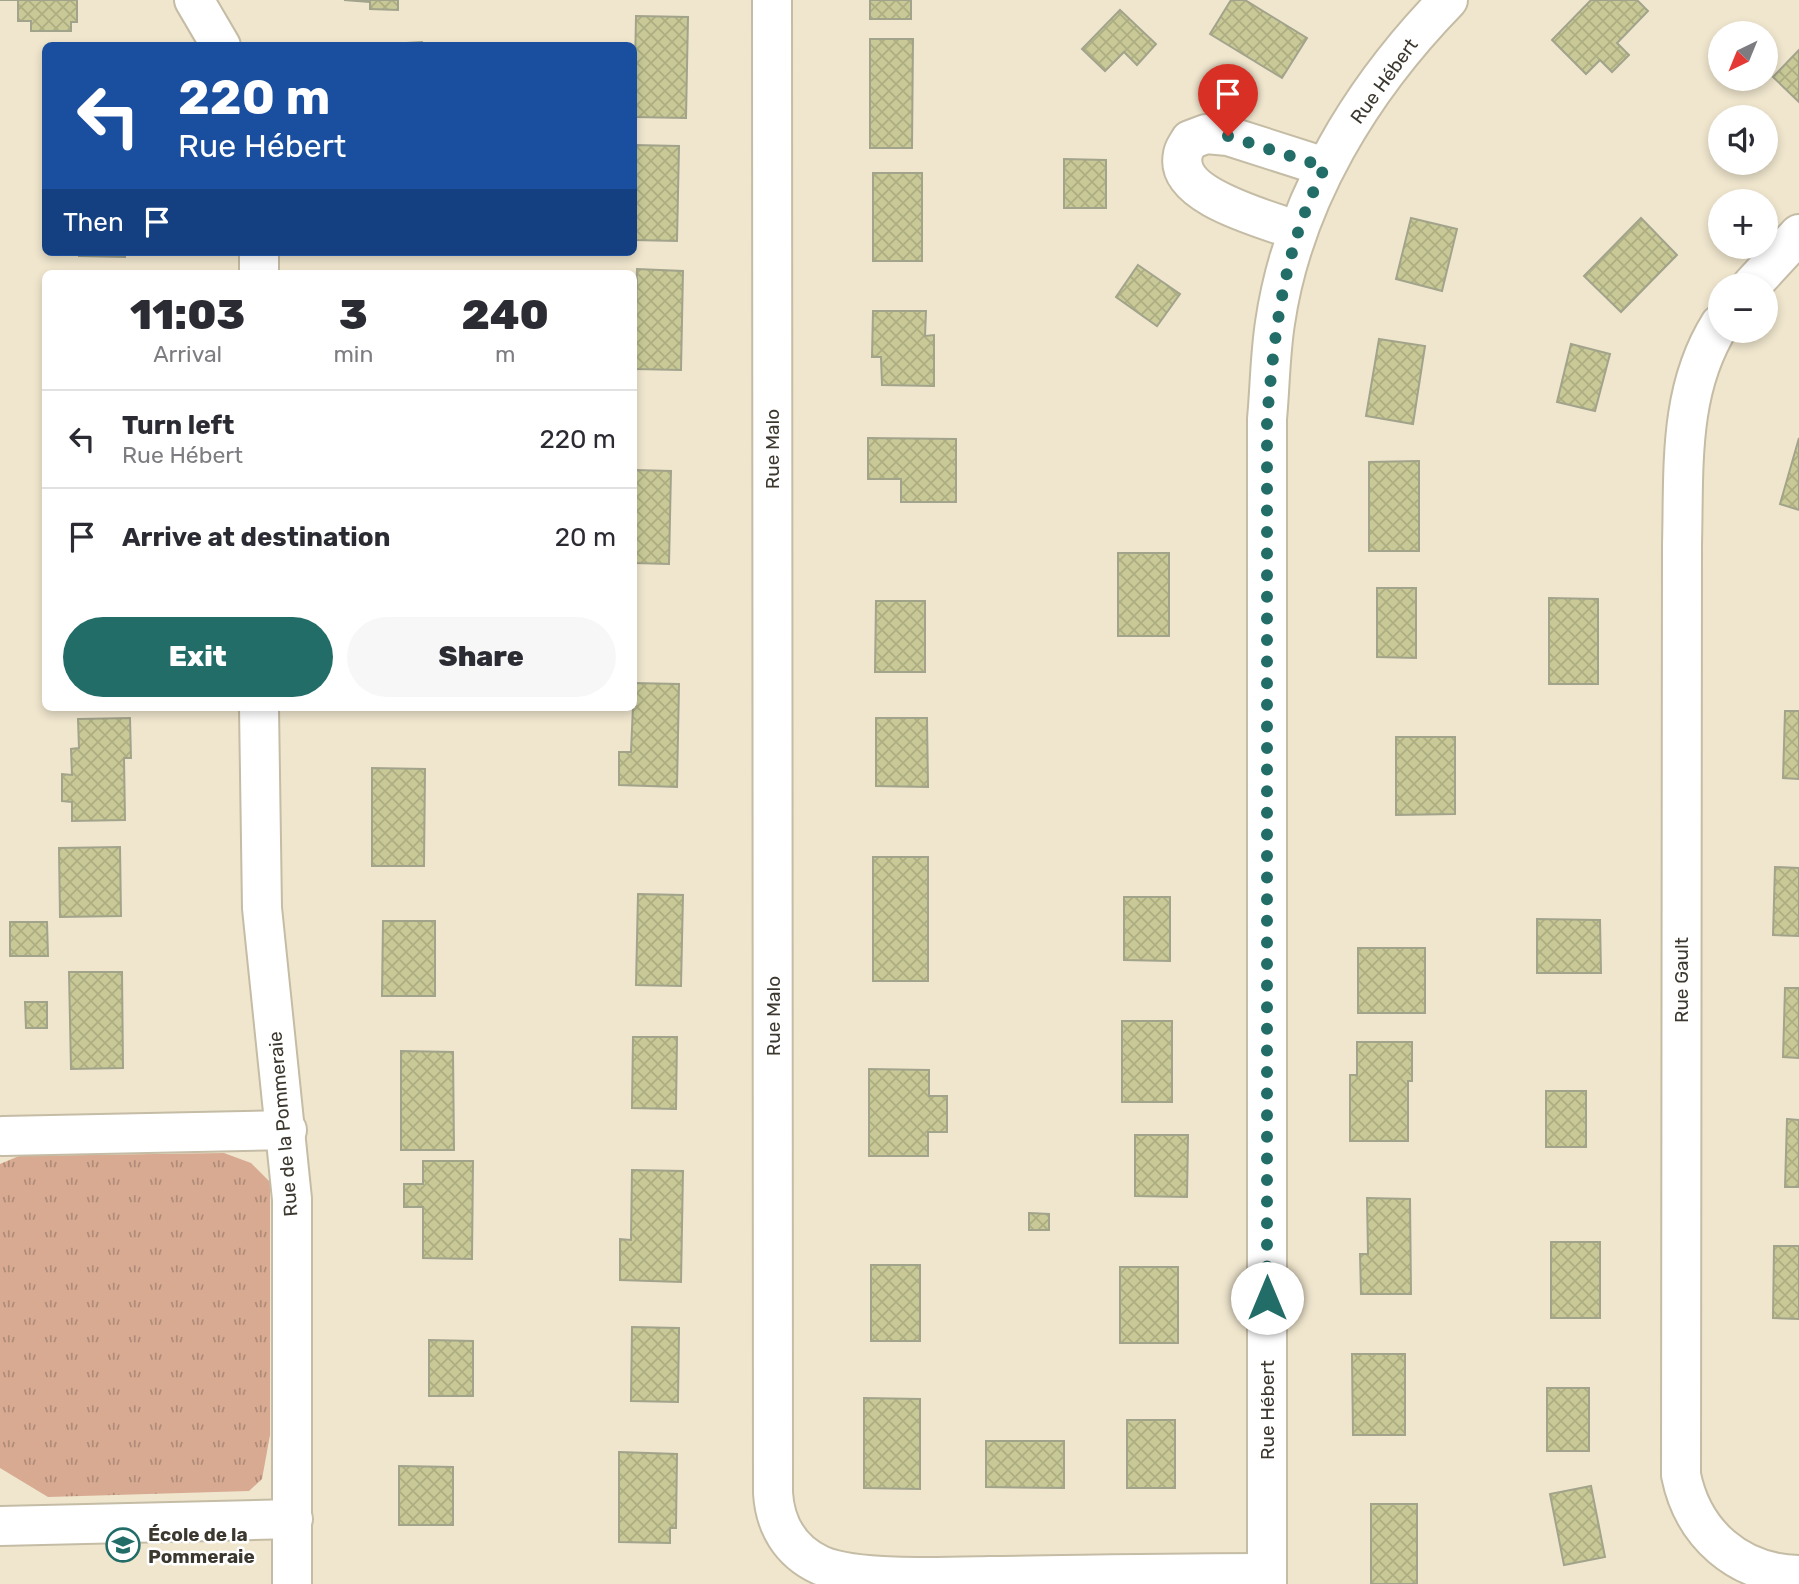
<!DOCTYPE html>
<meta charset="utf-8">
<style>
:root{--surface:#fff;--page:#f7f7f7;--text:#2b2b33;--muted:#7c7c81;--line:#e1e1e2;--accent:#236d68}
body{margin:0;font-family:Rubik,sans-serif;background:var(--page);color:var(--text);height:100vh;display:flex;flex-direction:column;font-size:26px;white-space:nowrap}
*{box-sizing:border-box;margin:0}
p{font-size:23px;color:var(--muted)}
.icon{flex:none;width:38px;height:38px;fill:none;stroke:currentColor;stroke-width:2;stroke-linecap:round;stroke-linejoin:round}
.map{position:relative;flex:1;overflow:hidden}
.sheet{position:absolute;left:42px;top:270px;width:595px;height:441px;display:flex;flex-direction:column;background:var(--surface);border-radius:10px;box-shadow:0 4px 10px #0003}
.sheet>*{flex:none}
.banner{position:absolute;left:42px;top:42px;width:595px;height:214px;border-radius:10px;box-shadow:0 4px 10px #0003;background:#1a4fa0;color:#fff;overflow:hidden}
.needle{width:46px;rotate:223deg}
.controls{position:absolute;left:1708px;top:21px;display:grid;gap:14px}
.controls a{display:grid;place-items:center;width:70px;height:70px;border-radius:50%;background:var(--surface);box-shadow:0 4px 10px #0003;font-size:35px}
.pin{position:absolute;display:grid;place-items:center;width:60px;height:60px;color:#fff;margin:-72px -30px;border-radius:50% 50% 50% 0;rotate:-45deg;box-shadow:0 0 7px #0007}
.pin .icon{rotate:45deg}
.me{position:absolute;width:77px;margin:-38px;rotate:0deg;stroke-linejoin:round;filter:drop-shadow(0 0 5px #0008)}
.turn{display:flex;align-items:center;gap:24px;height:147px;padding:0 21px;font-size:32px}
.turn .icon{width:91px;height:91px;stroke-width:2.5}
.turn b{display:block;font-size:49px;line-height:60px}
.then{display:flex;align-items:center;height:66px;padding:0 21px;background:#0003;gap:14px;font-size:26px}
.eta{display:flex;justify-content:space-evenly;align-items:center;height:119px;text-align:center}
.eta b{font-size:42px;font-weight:800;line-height:49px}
.action{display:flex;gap:14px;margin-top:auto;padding:14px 21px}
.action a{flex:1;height:80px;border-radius:42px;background:var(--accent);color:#fff;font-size:28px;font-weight:800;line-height:80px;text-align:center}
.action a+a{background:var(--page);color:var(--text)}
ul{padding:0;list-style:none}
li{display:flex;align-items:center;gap:21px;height:98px;padding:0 21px;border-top:2px solid var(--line)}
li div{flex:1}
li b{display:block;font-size:26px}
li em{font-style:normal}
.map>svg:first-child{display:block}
.park{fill:url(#park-tufts)}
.building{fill:url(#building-cross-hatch);stroke:#a2a38b;stroke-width:2}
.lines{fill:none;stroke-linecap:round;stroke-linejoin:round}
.minor-casing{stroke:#c5bca5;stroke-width:42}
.minor{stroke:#fff;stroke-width:38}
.route{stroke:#236d68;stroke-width:12;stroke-dasharray:0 21.6}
.labels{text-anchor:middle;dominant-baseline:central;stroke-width:5;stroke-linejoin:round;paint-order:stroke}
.street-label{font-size:19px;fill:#3c382f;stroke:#fff}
.poi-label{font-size:19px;font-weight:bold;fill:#3c382f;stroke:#fff;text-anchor:start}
</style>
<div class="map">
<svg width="1799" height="1584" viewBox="0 0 1799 1584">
<defs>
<pattern id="park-tufts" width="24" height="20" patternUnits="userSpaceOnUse" patternTransform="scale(1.75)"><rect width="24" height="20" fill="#d8aa92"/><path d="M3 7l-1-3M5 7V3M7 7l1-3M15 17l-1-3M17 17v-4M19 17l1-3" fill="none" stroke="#b08b78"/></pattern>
<pattern id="building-cross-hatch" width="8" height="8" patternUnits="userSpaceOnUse" patternTransform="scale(1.75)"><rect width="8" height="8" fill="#c8c997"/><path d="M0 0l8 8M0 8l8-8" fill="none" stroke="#adad82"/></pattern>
</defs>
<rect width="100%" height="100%" fill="#f0e6ce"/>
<polygon class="park" points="224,1153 251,1163 270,1182 270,1435 262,1479 249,1491 48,1497 0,1468 0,1164 19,1156"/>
<g class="building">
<polygon points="0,0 77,0 77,22 71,22 71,31 31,31 31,21 18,21 18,0"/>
<polygon points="344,0 398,0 398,10 370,9 370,2"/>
<rect x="870" y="0" width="41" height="19"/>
<polygon points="1231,0 1245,0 1307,38 1282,78 1210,34"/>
<polygon points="1591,0 1637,0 1648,11 1617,43 1629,55 1612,72 1600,60 1586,74 1552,40"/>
<polygon points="1120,10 1156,44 1137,65 1124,52 1105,71 1082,49"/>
<polygon points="636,16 688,17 686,118 634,117"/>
<polygon points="870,39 913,39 912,148 870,148"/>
<polygon points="422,42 423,46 372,45"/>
<polygon points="1799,50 1799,102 1773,77"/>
<polygon points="634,145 679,146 677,241 634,240"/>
<polygon points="1064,159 1106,160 1106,208 1064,208"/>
<rect x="873" y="173" width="49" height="88"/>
<polygon points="1411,218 1457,229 1442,291 1396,279"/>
<polygon points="1641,218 1677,255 1621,312 1584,276"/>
<polygon points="79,252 125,252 125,257 79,256"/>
<polygon points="1138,265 1180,294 1157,326 1116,297"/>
<polygon points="637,269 683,271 681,370 635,369"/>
<polygon points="873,311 926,311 925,336 934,335 934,386 882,385 881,357 872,357"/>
<polygon points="1379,339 1425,346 1413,424 1366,416"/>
<polygon points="1571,344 1610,354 1595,411 1557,402"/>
<polygon points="868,438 956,439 956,502 901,502 901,479 868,479"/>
<polygon points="1799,438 1799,510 1780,504"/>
<polygon points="1419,461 1419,551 1369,551 1369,462"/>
<polygon points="634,470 671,471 669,564 634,563"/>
<rect x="1118" y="553" width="51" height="83"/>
<polygon points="1377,588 1416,588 1416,658 1377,657"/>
<polygon points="1549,598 1598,599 1598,684 1549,684"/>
<polygon points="876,601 925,601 925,672 875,672"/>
<polygon points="634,683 679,684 677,787 619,785 619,752 631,752"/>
<polygon points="1785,711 1799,711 1799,779 1783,778"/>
<polygon points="130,718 131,758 124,758 125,820 72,821 72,802 62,801 62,774 72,775 71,749 79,748 78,719"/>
<polygon points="876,718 927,718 928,787 876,786"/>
<polygon points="1396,737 1455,737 1455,814 1396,815"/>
<polygon points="372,768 425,769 424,866 372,866"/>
<polygon points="120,847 121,916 60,917 59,848"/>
<rect x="873" y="857" width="55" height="124"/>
<polygon points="1775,867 1799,868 1799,936 1773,935"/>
<polygon points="638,894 683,895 681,986 636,985"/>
<polygon points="1124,897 1170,897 1170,961 1124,960"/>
<polygon points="1537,919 1600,920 1601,973 1537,973"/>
<polygon points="383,921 435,921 435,996 382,996"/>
<polygon points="10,922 47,922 48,956 10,956"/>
<rect x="1358" y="948" width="67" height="65"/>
<polygon points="69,972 122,972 123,1068 71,1069"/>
<polygon points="1785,988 1799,988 1799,1058 1783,1057"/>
<polygon points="25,1002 47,1002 47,1028 26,1028"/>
<rect x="1122" y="1021" width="50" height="81"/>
<polygon points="633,1037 677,1037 676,1109 632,1108"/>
<polygon points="1357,1042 1412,1042 1412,1081 1408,1081 1408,1141 1350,1141 1350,1075 1357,1075"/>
<polygon points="401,1051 453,1052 454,1150 401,1150"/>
<polygon points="869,1069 929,1070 929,1096 947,1096 947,1132 928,1132 928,1156 869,1156"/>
<rect x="1546" y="1091" width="40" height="56"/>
<polygon points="1787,1119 1799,1120 1799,1187 1785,1187"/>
<polygon points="1135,1135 1188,1135 1187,1197 1135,1196"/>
<polygon points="423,1161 473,1161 472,1259 423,1258 423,1207 404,1207 404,1184 423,1184"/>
<polygon points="632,1170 683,1171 681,1282 620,1280 620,1239 631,1240"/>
<polygon points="1367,1198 1410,1199 1411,1294 1361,1294 1360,1254 1368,1254"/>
<polygon points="1029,1213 1049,1214 1049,1230 1029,1230"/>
<rect x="1551" y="1242" width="49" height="76"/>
<polygon points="1774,1246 1799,1246 1799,1319 1773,1318"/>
<rect x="871" y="1265" width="49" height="76"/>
<rect x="1120" y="1267" width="58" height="76"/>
<polygon points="632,1327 679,1328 678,1402 631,1401"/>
<polygon points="429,1340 473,1341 473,1396 429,1396"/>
<polygon points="1352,1354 1405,1354 1405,1435 1353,1435"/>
<rect x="1547" y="1388" width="42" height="63"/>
<polygon points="864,1398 920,1399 920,1489 864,1488"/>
<rect x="1127" y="1420" width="48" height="68"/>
<polygon points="986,1441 1064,1441 1064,1488 986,1487"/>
<polygon points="619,1452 677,1454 676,1528 670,1528 670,1543 619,1542"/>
<polygon points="399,1466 453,1467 453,1525 399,1525"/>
<polygon points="1591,1486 1605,1557 1564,1565 1550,1494"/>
<rect x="1371" y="1504" width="46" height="80"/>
</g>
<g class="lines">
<defs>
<g id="minor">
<polyline points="194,0 221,46"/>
<path d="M772,0L773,1493C775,1525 790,1551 820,1565C856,1581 947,1577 990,1576C1082,1575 1175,1573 1267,1573"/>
<path d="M1298,231C1267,219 1173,197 1183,154C1183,150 1188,144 1190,140L1206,134L1228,136L1325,167"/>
<polyline points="259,273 259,252"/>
<polyline points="1752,285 1799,234"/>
<path d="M1720,324C1678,391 1684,468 1682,545L1681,1475C1693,1534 1738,1574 1799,1575"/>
<polyline points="259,707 262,908 292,1199 292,1584"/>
<polyline points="3,1136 287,1130"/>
<polyline points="0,1526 293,1519"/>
<path d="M1267,1584V419C1270,387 1270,355 1275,323C1293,200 1362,88 1448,0"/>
</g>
</defs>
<use href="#minor" class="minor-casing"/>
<use href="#minor" class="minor"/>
</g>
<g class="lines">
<path class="route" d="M1228,136L1325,167C1283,249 1275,329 1267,419V1298"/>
</g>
<defs>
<symbol id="school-ring" viewBox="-11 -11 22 22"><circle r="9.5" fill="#fff" stroke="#236d68" stroke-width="1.5"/><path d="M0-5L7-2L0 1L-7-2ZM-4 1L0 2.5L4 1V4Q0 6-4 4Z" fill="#236d68"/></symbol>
</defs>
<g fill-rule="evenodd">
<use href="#school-ring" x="104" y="1526" width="38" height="38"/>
</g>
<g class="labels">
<g class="street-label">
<text transform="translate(1384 81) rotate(-54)">Rue Hébert</text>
<text transform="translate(772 449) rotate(-90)">Rue Malo</text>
<text transform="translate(1681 980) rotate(-90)">Rue Gault</text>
<text transform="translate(773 1016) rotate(-90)">Rue Malo</text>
<text transform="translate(283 1124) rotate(-95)">Rue de la Pommeraie</text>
<text transform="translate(1267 1410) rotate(-90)">Rue Hébert</text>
</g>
<g class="poi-label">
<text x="148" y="1534">École de la<tspan x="148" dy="22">Pommeraie</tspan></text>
</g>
</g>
</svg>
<div class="controls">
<a><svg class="needle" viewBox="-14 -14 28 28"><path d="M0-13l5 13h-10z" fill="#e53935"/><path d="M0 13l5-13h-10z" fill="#7c7c81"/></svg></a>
<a><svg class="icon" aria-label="sound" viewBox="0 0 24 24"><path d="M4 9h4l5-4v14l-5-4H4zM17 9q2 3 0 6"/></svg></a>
<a>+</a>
<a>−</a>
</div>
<div class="pin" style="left:1228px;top:136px;background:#d93025"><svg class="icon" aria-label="arrive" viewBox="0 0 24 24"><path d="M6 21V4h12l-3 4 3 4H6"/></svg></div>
<svg class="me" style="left:1267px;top:1298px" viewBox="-20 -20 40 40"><circle r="19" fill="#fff"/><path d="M0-13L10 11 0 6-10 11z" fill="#236d68"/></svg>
<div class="banner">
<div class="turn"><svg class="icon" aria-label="left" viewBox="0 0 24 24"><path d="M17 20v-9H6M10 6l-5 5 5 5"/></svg><div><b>220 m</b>Rue Hébert</div></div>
<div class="then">Then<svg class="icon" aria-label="arrive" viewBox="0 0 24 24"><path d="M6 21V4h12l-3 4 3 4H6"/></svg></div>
</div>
<section class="sheet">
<div class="eta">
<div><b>11:03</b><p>Arrival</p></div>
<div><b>3</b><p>min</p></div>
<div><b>240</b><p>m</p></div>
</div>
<ul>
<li><svg class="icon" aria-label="left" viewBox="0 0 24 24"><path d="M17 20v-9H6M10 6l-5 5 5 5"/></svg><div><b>Turn left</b><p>Rue Hébert</p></div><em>220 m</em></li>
<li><svg class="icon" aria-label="arrive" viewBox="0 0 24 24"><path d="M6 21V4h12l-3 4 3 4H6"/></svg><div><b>Arrive at destination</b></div><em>20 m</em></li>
</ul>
<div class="action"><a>Exit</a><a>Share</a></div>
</section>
</div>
